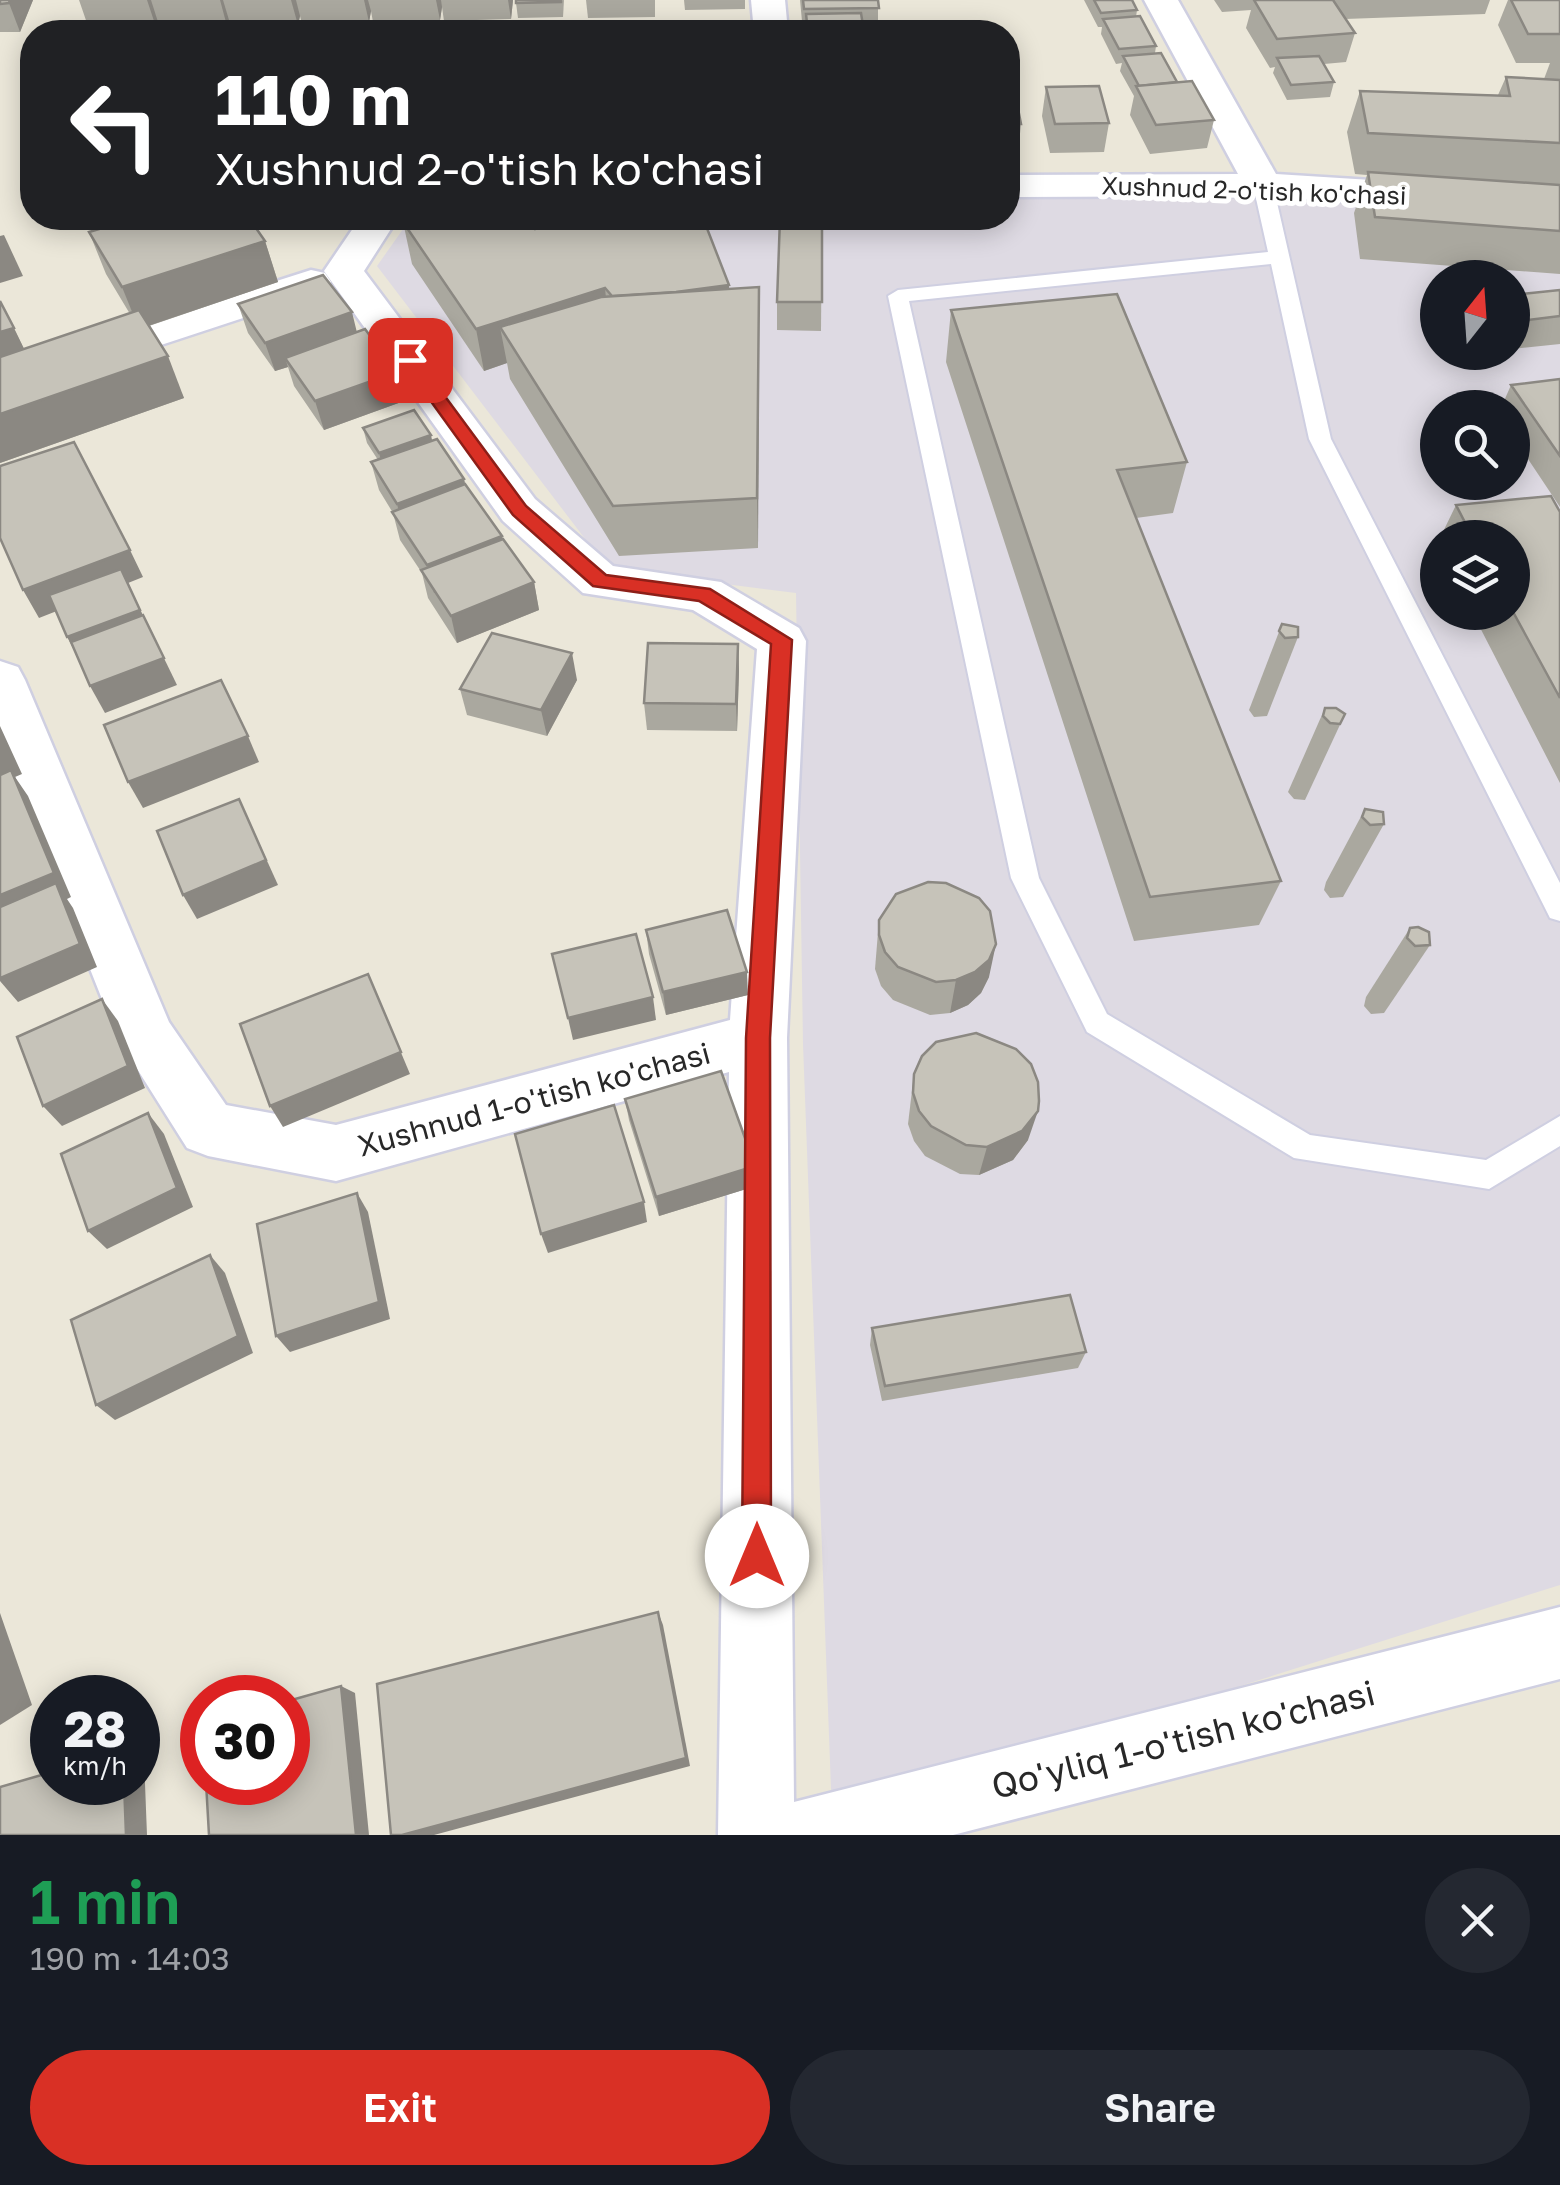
<!DOCTYPE html>
<meta charset="utf-8">
<style>
:root{--surface:#171b24;--page:#242831;--text:#f1f3f6;--muted:#9ea1a6;--accent:#d93025}
body{margin:0;font-family:"Golos Text",sans-serif;background:var(--page);color:var(--text);height:100vh;display:flex;flex-direction:column;font-size:38px;white-space:nowrap}
*{box-sizing:border-box;margin:0}
p{font-size:32px;color:var(--muted)}
.icon{flex:none;width:55px;height:55px;fill:none;stroke:currentColor;stroke-width:2;stroke-linecap:round;stroke-linejoin:round}
.map{position:relative;height:1835px;overflow:hidden}
.side{display:flex;flex-direction:column;background:var(--surface);flex:1}
.side>*{flex:none}
.guide{position:absolute;left:20px;top:20px;width:1000px;height:210px;border-radius:40px;box-shadow:0 5px 25px #0003;background:#202124;color:#fff;overflow:hidden}
.needle{width:65px;rotate:17deg}
.controls{position:absolute;left:1420px;top:260px;display:grid;gap:20px}
.controls a{display:grid;place-items:center;width:110px;height:110px;border-radius:50%;background:var(--surface);box-shadow:0 5px 25px #0003;font-size:50px}
.speed{position:absolute;left:30px;top:1675px;display:flex;gap:20px;font-size:50px;font-weight:700;text-align:center}
.speed>*{display:grid;place-content:center;width:130px;height:130px;border-radius:50%;background:var(--surface);box-shadow:0 5px 25px #0003;line-height:1}
.speed small{font-size:25px;font-weight:400}
.speed .limit{border:15px solid #d22;background:#fff;color:#111}
.pin{position:absolute;display:grid;place-items:center;width:85px;height:85px;color:#fff;margin:-42px;border-radius:20px;box-shadow:0 5px 15px #0006}
.me{position:absolute;width:110px;margin:-55px;rotate:0deg;stroke-linejoin:round;filter:drop-shadow(0 0 8px #0008)}
.turn{display:flex;align-items:center;gap:35px;height:210px;padding:0 30px;font-size:45px}
.turn .icon{width:130px;height:130px;stroke-width:2.5}
.turn b{display:block;font-size:70px;line-height:85px}
.round{display:grid;place-items:center;flex:none;width:105px;height:105px;border-radius:52px;background:var(--page)}
.summary{display:flex;align-items:center;justify-content:space-between;height:170px;padding:0 30px}
h1{font-size:60px;font-weight:600;line-height:75px;color:#1e9e55}
.button{display:flex;gap:20px;margin-top:auto;padding:20px 30px}
.button a{flex:1;height:115px;border-radius:60px;background:var(--accent);color:#fff;font-size:40px;font-weight:600;line-height:115px;text-align:center}
.button a+a{background:var(--page);color:var(--text)}
.map>svg:first-child{display:block}
.industrial{fill:#dedae3;fill-rule:evenodd}
.lines{fill:none;stroke-linecap:round;stroke-linejoin:round}
.service-casing{stroke:#cfcfe1;stroke-width:4}
.minor-casing{stroke:#cfcfe1;stroke-width:5}
.service{fill:#fff;fill-rule:evenodd}
.minor{fill:#fff;fill-rule:evenodd}
.wall{fill:#aaa89f}
.shaded-wall{fill:#8b8882}
.building{fill:#c6c3b9;stroke:#8b8882;stroke-width:2.5}
.route{fill:#d93025;stroke:#8d1f18;stroke-width:2.5}
.labels{text-anchor:middle;dominant-baseline:central;stroke-width:10;stroke-linejoin:round;paint-order:stroke}
.far-street-label{font-size:25px;fill:#282828;stroke:#fff}
.street-label{font-size:30px;fill:#282828;stroke:#fff}
.near-street-label{font-size:35px;fill:#282828;stroke:#fff}
</style>
<div class="map">
<svg width="1560" height="1835" viewBox="0 0 1560 1835">
<rect width="100%" height="100%" fill="#ebe7d9"/>
<path class="industrial" d="M1008,197L1264,199L1560,218V1585L832,1815L803,1044L796,593L608,569L377,266L408,222L418,218H1008ZM1438,278H1512V352H1438ZM1438,408H1512V482H1438ZM1438,538H1512V612H1438Z"/>
<g class="lines">
<defs>
<polygon id="service" points="1263,179 1273,185 1331,439 1560,883 1560,921 1550,918 1309,439 1271,264 909,301 1039,878 1107,1014 1310,1135 1486,1160 1560,1116 1560,1146 1489,1189 1294,1158 1087,1032 1011,878 888,296 898,290 1268,252 1253,185"/>
<g id="minor">
<polygon points="751,0 785,0 788,32 754,32"/>
<polygon points="1144,0 1178,0 1276,174 1560,192 1560,216 1263,196 1008,197 1008,175 1238,174"/>
<polygon points="360,218 398,218 364,271 535,499 613,566 721,582 799,628 806,641 787,1038 794,1802 1560,1607 1560,1679 953,1835 718,1835 729,1072 336,1181 208,1156 187,1148 117,1037 0,742 0,661 18,667 25,680 169,1022 226,1105 336,1125 730,1020 757,649 693,610 583,593 503,521 324,271"/>
<polygon points="311,270 325,273 331,282 325,291 0,398 0,369"/>
</g>
</defs>
<use href="#service" class="service-casing"/>
<use href="#minor" class="minor-casing"/>
<use href="#service" class="service"/>
<use href="#minor" class="minor"/>
</g>
<g class="wall">
<polygon points="0,0 33,0 20,32 0,32"/>
<polygon points="79,0 513,0 511,19 444,21 442,7 440,20 373,22 371,11 369,22 302,24 300,16 298,25 231,26 229,20 227,26 160,27 158,22 156,27 89,29"/>
<polygon points="564,0 563,17 518,18 516,3"/>
<polygon points="586,0 655,0 655,17 588,18"/>
<polygon points="684,0 745,0 745,9 685,10"/>
<polygon points="800,0 878,0 878,32 803,32"/>
<polygon points="1084,0 1132,0 1137,10 1136,17 1156,46 1155,53 1177,82 1214,120 1207,148 1150,154 1130,115 1134,96 1120,71 1122,63 1116,64 1101,34 1102,27 1098,27"/>
<polygon points="1214,0 1490,0 1485,14 1345,19 1355,33 1346,62 1324,64 1334,82 1330,97 1287,100 1273,73 1275,67 1270,68 1246,28 1251,10 1222,12"/>
<polygon points="1508,0 1560,0 1560,274 1360,259 1354,213 1367,175 1355,174 1347,132 1360,91 1498,95 1506,77 1544,79 1550,63 1516,63 1498,25"/>
<polygon points="1046,87 1109,123 1104,152 1050,153 1042,116"/>
<polygon points="1008,94 1021,124 1018,153 1008,153"/>
<polygon points="822,218 821,331 777,330 777,302"/>
<polygon points="403,222 535,229 704,223 729,289 759,287 758,548 619,556 510,379 507,363 484,371 412,264"/>
<polygon points="89,232 265,241 278,282 149,326 184,398 0,463 0,301 24,349 130,314 106,274"/>
<polygon points="1560,290 1560,344 1512,349 1512,295"/>
<polygon points="238,304 357,332 397,372 404,401 324,430 294,386 288,367 275,371 248,333"/>
<polygon points="951,310 1187,462 1173,513 1136,518 1281,881 1259,925 1134,941 946,362"/>
<polygon points="1560,379 1560,507 1512,435 1512,408 1501,408 1511,385"/>
<polygon points="363,428 432,440 464,479 465,484 534,582 539,610 457,643 428,598 422,573 400,540 393,513 379,490 371,462 378,460 367,443"/>
<polygon points="1456,505 1560,512 1560,783 1472,612 1512,612 1512,538 1440,538"/>
<polygon points="1282,624 1298,637 1267,716 1254,717 1249,710"/>
<polygon points="738,644 739,671 737,731 647,730 644,703"/>
<polygon points="577,680 547,736 467,715 460,689"/>
<polygon points="1325,708 1345,714 1305,800 1294,799 1288,792"/>
<polygon points="1365,809 1384,824 1343,897 1330,898 1324,890 1326,882"/>
<polygon points="879,920 989,977 981,993 968,1005 950,1013 930,1015 893,1000 881,986 875,969"/>
<polygon points="1410,928 1430,945 1384,1013 1371,1014 1364,1006 1366,997"/>
<polygon points="646,930 748,995 666,1015 649,954"/>
<polygon points="914,1074 1028,1140 1013,1160 979,1175 960,1174 925,1156 914,1141 908,1124"/>
<polygon points="625,1099 756,1186 659,1216 629,1120"/>
<polygon points="872,1328 1086,1352 1078,1368 882,1401 870,1345"/>
</g>
<g class="shaded-wall">
<polygon points="10,0 33,0 20,32 9,3"/>
<polygon points="147,0 151,0 158,22 156,27"/>
<polygon points="220,0 223,0 229,20 227,26"/>
<polygon points="291,0 296,0 300,16 298,25"/>
<polygon points="364,0 368,0 371,11 369,22"/>
<polygon points="436,0 441,0 442,7 440,20"/>
<polygon points="508,0 513,0 511,19"/>
<polygon points="4,235 23,276 0,283 0,236"/>
<polygon points="265,241 278,282 139,329 122,287"/>
<polygon points="729,285 730,327 616,300"/>
<polygon points="759,287 759,339 758,548 757,498"/>
<polygon points="605,288 609,329 500,327 507,363 484,371 476,329"/>
<polygon points="352,312 359,341 285,358 288,367 275,371 265,343"/>
<polygon points="14,328 28,357 0,366 0,332"/>
<polygon points="168,356 184,398 0,463 0,414"/>
<polygon points="397,372 404,401 324,430 315,401"/>
<polygon points="431,435 434,450 383,468 379,453"/>
<polygon points="464,479 470,507 404,532 397,504"/>
<polygon points="502,536 507,564 434,593 427,565"/>
<polygon points="130,550 143,577 128,583 153,637 82,664 67,637 128,583 39,618 23,590"/>
<polygon points="534,582 539,610 457,643 451,616"/>
<polygon points="143,615 177,685 105,713 90,686"/>
<polygon points="738,644 739,671 737,731 736,704"/>
<polygon points="572,653 577,680 547,736 541,710"/>
<polygon points="0,726 22,774 15,777 28,796 71,897 67,899 73,908 97,967 18,1002 0,981"/>
<polygon points="248,736 259,762 143,808 128,782"/>
<polygon points="239,799 278,885 197,919 183,895"/>
<polygon points="996,944 989,977 981,993 968,1005 950,1013 956,980"/>
<polygon points="747,972 748,995 666,1015 663,992"/>
<polygon points="368,974 410,1074 283,1127 270,1106"/>
<polygon points="653,997 656,1020 573,1040 568,1018"/>
<polygon points="102,999 118,1021 145,1088 62,1126 43,1106"/>
<polygon points="1038,1111 1028,1140 1013,1160 979,1175 987,1147"/>
<polygon points="148,1113 164,1134 193,1207 107,1249 88,1231"/>
<polygon points="755,1166 756,1186 659,1216 656,1197"/>
<polygon points="357,1193 368,1212 390,1319 290,1352 276,1336"/>
<polygon points="644,1202 647,1222 548,1253 541,1234"/>
<polygon points="210,1255 225,1273 253,1353 115,1420 96,1405"/>
<polygon points="658,1612 663,1625 690,1766 434,1835 402,1835"/>
<polygon points="0,1613 32,1705 0,1725"/>
<polygon points="341,1686 355,1693 369,1835 356,1835"/>
<polygon points="138,1756 144,1758 147,1835 126,1835 124,1782 138,1782"/>
</g>
<g class="building">
<polygon points="0,0 10,0 9,3 0,4"/>
<polygon points="516,0 561,0 561,2 516,3"/>
<polygon points="803,0 878,0 879,8 804,9"/>
<polygon points="1094,0 1132,0 1137,10 1101,13"/>
<polygon points="1254,0 1333,0 1355,33 1277,39"/>
<polygon points="1511,0 1560,0 1560,34 1528,34"/>
<polygon points="861,13 864,32 808,32 806,14"/>
<polygon points="1140,16 1156,46 1119,49 1103,19"/>
<polygon points="1161,53 1177,82 1139,86 1123,56"/>
<polygon points="1319,56 1334,82 1291,85 1277,58"/>
<polygon points="1506,77 1560,80 1560,143 1368,133 1360,91 1510,96"/>
<polygon points="1192,81 1214,120 1156,125 1136,86"/>
<polygon points="1099,86 1109,123 1055,124 1046,87"/>
<polygon points="1015,93 1021,124 1008,124 1008,94"/>
<polygon points="1368,172 1560,185 1560,231 1375,217"/>
<polygon points="136,218 249,218 265,241 122,287 89,232"/>
<polygon points="418,218 528,218 535,229 575,218 703,218 729,285 676,292 612,296 605,288 476,329 403,222"/>
<polygon points="780,218 822,218 822,302 777,302"/>
<polygon points="323,275 352,312 265,343 238,304"/>
<polygon points="759,287 757,498 613,506 500,327 601,297"/>
<polygon points="1560,290 1560,316 1512,322 1512,295"/>
<polygon points="1117,294 1187,462 1117,470 1281,881 1150,897 951,310"/>
<polygon points="0,301 14,328 0,332"/>
<polygon points="139,310 168,356 0,414 0,357"/>
<polygon points="365,329 397,372 315,401 285,358"/>
<polygon points="1560,379 1560,456 1511,385"/>
<polygon points="414,410 431,435 379,453 363,428"/>
<polygon points="437,439 464,479 397,504 371,462"/>
<polygon points="74,442 130,550 23,590 0,538 0,466"/>
<polygon points="465,484 502,536 427,565 392,512"/>
<polygon points="1551,496 1560,512 1560,698 1512,610 1512,538 1473,538 1456,505"/>
<polygon points="503,539 534,582 451,616 421,570"/>
<polygon points="121,569 140,610 67,637 49,595"/>
<polygon points="143,615 164,658 90,686 71,642"/>
<polygon points="1282,624 1298,627 1298,637 1285,638 1279,631"/>
<polygon points="492,633 572,653 541,710 460,689"/>
<polygon points="648,643 738,644 736,704 644,703"/>
<polygon points="221,680 248,736 128,782 104,725"/>
<polygon points="1325,708 1336,708 1345,714 1340,724 1330,723 1323,716"/>
<polygon points="11,770 54,873 0,895 0,775"/>
<polygon points="239,799 266,860 183,895 157,831"/>
<polygon points="1365,809 1383,812 1384,824 1370,825 1362,817"/>
<polygon points="928,882 946,883 979,898 990,911 996,944 989,960 975,972 956,980 936,982 898,967 885,952 879,935 879,920 896,894"/>
<polygon points="56,883 80,944 0,978 0,907"/>
<polygon points="727,910 747,972 663,992 646,930"/>
<polygon points="1418,927 1429,932 1430,945 1415,946 1407,938 1410,928"/>
<polygon points="636,934 653,997 568,1018 552,954"/>
<polygon points="368,974 401,1052 270,1106 240,1024"/>
<polygon points="102,999 128,1066 43,1106 17,1037"/>
<polygon points="976,1033 1016,1049 1031,1064 1038,1082 1039,1101 1038,1111 1022,1131 987,1147 966,1145 931,1126 919,1111 913,1093 914,1074 922,1056 936,1042"/>
<polygon points="721,1071 755,1166 656,1197 625,1099"/>
<polygon points="614,1105 644,1202 541,1234 515,1134"/>
<polygon points="148,1113 177,1188 88,1231 61,1154"/>
<polygon points="357,1193 379,1302 276,1336 257,1224"/>
<polygon points="210,1255 238,1336 96,1405 71,1320"/>
<polygon points="1070,1295 1086,1352 885,1386 872,1328"/>
<polygon points="658,1612 686,1758 402,1835 391,1835 377,1684"/>
<polygon points="341,1686 356,1835 209,1835 206,1782 288,1782 288,1701"/>
<polygon points="52,1772 52,1782 124,1782 126,1835 0,1835 0,1787"/>
</g>
<polygon class="route" points="410,355 416,357 526,506 606,575 710,589 792,640 770,1038 771,1556 767,1566 757,1570 747,1566 742,1556 746,1038 771,644 699,601 593,586 513,515 401,360"/>
<g class="labels">
<g class="far-street-label">
<text transform="translate(1254 190) rotate(2)">Xushnud 2-o'tish ko'chasi</text>
</g>
<g class="street-label">
<text transform="translate(534 1099) rotate(-15)">Xushnud 1-o'tish ko'chasi</text>
</g>
<g class="near-street-label">
<text transform="translate(1183 1739) rotate(-14)">Qo'yliq 1-o'tish ko'chasi</text>
</g>
</g>
</svg>
<div class="controls">
<a><svg class="needle" viewBox="-14 -14 28 28"><path d="M0-13l5 13h-10z" fill="#e53935"/><path d="M0 13l5-13h-10z" fill="#9ea1a6"/></svg></a>
<a><svg class="icon" aria-label="search" viewBox="0 0 24 24"><circle cx="10" cy="10" r="6"/><path d="M15 15l6 6"/></svg></a>
<a><svg class="icon" aria-label="layers" viewBox="0 0 24 24"><path d="M12 4l9 5-9 5-9-5zM3 14l9 5 9-5"/></svg></a>
</div>
<div class="speed"><div>28<small>km/h</small></div><div class="limit">30</div></div>
<div class="pin" style="left:410px;top:360px;background:#d93025"><svg class="icon" aria-label="arrive" viewBox="0 0 24 24"><path d="M6 21V4h12l-3 4 3 4H6"/></svg></div>
<svg class="me" style="left:757px;top:1556px" viewBox="-20 -20 40 40"><circle r="19" fill="#fff"/><path d="M0-13L10 11 0 6-10 11z" fill="#d93025"/></svg>
<div class="guide">
<div class="turn"><svg class="icon" aria-label="left" viewBox="0 0 24 24"><path d="M17 20v-9H6M10 6l-5 5 5 5"/></svg><div><b>110 m</b>Xushnud 2-o'tish ko'chasi</div></div>
</div>
</div>
<section class="side">
<div class="summary"><div><h1>1 min</h1><p>190 m · 14:03</p></div><a class="round"><svg class="icon" aria-label="close" viewBox="0 0 24 24"><path d="M6 6l12 12M18 6L6 18"/></svg></a></div>
<div class="button"><a>Exit</a><a>Share</a></div>
</section>
